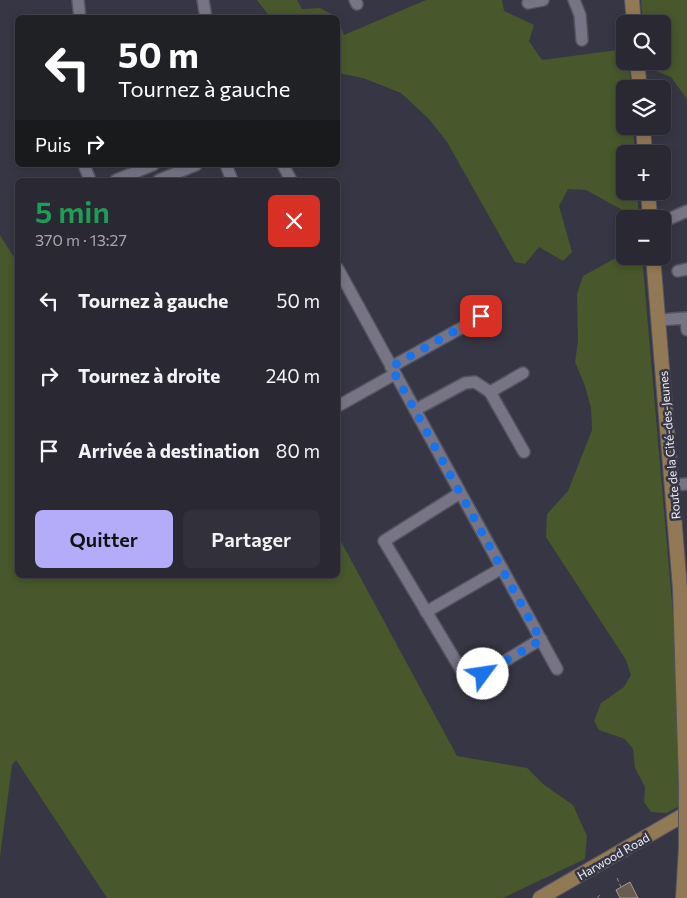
<!DOCTYPE html>
<html lang="fr">
<meta charset="utf-8">
<style>
:root{--surface:#292833;--page:#31303b;--text:#f1f3f6;--muted:#a5a6ac;--line:#45444e;--accent:#b4acf9}
body{margin:0;font-family:Commissioner,sans-serif;background:var(--page);color:var(--text);height:100vh;display:flex;flex-direction:column;font-size:19px;white-space:nowrap}
*{box-sizing:border-box;margin:0}
p{font-size:16px;color:var(--muted)}
.icon{flex:none;width:28px;height:28px;fill:none;stroke:currentColor;stroke-width:2;stroke-linecap:round;stroke-linejoin:round}
.map{position:relative;flex:1;overflow:hidden}
.drawer{position:absolute;left:15px;top:178px;width:325px;height:400px;display:flex;flex-direction:column;background:var(--surface);border-radius:8px;box-shadow:0 2px 8px #0003,0 0 0 1px var(--line)}
.drawer>*{flex:none}
.guide{position:absolute;left:15px;top:15px;width:325px;height:152px;border-radius:8px;box-shadow:0 2px 8px #0003,0 0 0 1px var(--line);background:#202124;color:#fff;overflow:hidden}
.controls{position:absolute;left:616px;top:15px;display:grid;gap:10px}
.controls a{display:grid;place-items:center;width:55px;height:55px;border-radius:8px;background:var(--surface);box-shadow:0 2px 8px #0003,0 0 0 1px var(--line);font-size:25px}
.pin{position:absolute;display:grid;place-items:center;width:42px;height:42px;color:#fff;margin:-21px;border-radius:10px;box-shadow:0 2px 8px #0006}
.me{position:absolute;width:55px;margin:-28px;rotate:59deg;stroke-linejoin:round;filter:drop-shadow(0 0 4px #0008)}
.turn{display:flex;align-items:center;gap:18px;height:105px;padding:0 20px;font-size:22px}
.turn .icon{width:65px;height:65px;stroke-width:2.5}
.turn b{display:block;font-size:35px;line-height:42px}
.then{display:flex;align-items:center;height:48px;padding:0 20px;background:#0003;gap:10px;font-size:19px}
.round{display:grid;place-items:center;flex:none;width:52px;height:52px;border-radius:8px;background:var(--page)}
.overview{display:flex;align-items:center;justify-content:space-between;height:85px;padding:0 20px}
h1{font-size:30px;font-weight:600;line-height:38px;color:#1e9e55}
.primary-button{display:flex;gap:10px;margin-top:auto;padding:10px 20px}
.primary-button a{flex:1;height:58px;border-radius:8px;background:var(--accent);color:#111;font-size:20px;font-weight:600;line-height:58px;text-align:center}
.primary-button a+a{background:var(--page);color:var(--text)}
ul{padding:0;list-style:none}
li{display:flex;align-items:center;gap:15px;height:75px;padding:0 20px}
li div{flex:1}
li b{display:block;font-size:19px}
li em{font-style:normal}
.map>svg:first-child{display:block}
.green{fill:#48572c}
.building{fill:#695c51;stroke:#a7998d}
.lines{fill:none;stroke-linecap:round;stroke-linejoin:round}
.minor-casing{stroke:#55535f;stroke-width:14}
.major-casing{stroke:#55535f;stroke-width:16}
.path{stroke:#8d8c97;stroke-width:1;stroke-dasharray:4 2.5;stroke-linecap:butt}
.minor{stroke:#777585;stroke-width:11}
.major{stroke:#927955;stroke-width:14}
.major-bridge-casing{stroke:#55535f;stroke-width:16;stroke-linecap:butt}
.major-bridge{stroke:#927955;stroke-width:14}
.route{stroke:#1a73e8;stroke-width:9;stroke-dasharray:0 16.2}
.labels{text-anchor:middle;dominant-baseline:central;stroke-width:5;stroke-linejoin:round;paint-order:stroke}
.street-label{font-size:12px;fill:#eeedf6;stroke:#373644}
</style>
<div class="map">
<svg width="687" height="898" viewBox="0 0 687 898">
<rect width="100%" height="100%" fill="#373644"/>
<g class="green">
<polygon points="257,0 297,0 302,9 320,8 337,17 270,17"/>
<polygon points="426,0 502,0 504,11 534,25 529,41 542,60 625,49 625,61 629,61 631,89 625,89 625,126 633,126 635,154 625,154 625,191 637,191 639,219 586,190 568,189 559,206 572,252 563,261 539,247 525,264 515,262 447,142 429,119 401,93 363,78 338,73 338,19 344,35"/>
<polygon points="641,0 687,0 687,99 671,77 646,67 646,61 662,61 662,24 643,24"/>
<polygon points="0,235 18,264 18,575 338,575 338,536 457,756 527,768 543,784 573,805 587,836 585,859 503,898 107,898 16,760 12,765 0,857"/>
<polygon points="625,253 625,256 642,256 674,626 680,806 666,813 651,812 644,802 645,787 635,768 633,749 625,739 599,730 594,721 601,703 624,687 631,675 626,660 546,537 547,514 568,491 592,430 591,408 585,386 575,362 578,341 577,294 583,276"/>
</g>
<polygon class="building" points="630,882 638,898 620,898 616,890"/>
<g class="lines">
<defs>
<g id="minor">
<polyline points="78,0 80,18"/>
<polyline points="203,0 206,18"/>
<polyline points="355,0 357,4"/>
<polyline points="574,0 580,15 582,40"/>
<polyline points="528,3 543,0"/>
<polyline points="84,165 90,180"/>
<polyline points="226,165 232,180"/>
<polyline points="283,165 291,180"/>
<polyline points="116,180 153,165"/>
<polyline points="159,180 196,165"/>
<polyline points="662,222 687,211"/>
<polyline points="338,269 557,669"/>
<polyline points="678,271 687,269"/>
<polyline points="659,320 686,318 687,330"/>
<polyline points="391,367 481,317"/>
<polyline points="490,392 524,452"/>
<polyline points="338,406 395,374"/>
<polyline points="415,410 465,383 475,382 490,392 523,373"/>
<polyline points="673,485 687,484"/>
<polyline points="460,493 384,541 469,683 541,639"/>
<polyline points="426,612 502,568"/>
</g>
<g id="major">
<polyline points="632,0 634,24"/>
<polyline points="637,61 640,89"/>
<polyline points="643,126 645,154"/>
<polyline points="648,191 650,219"/>
<polyline points="653,256 680,589 686,783"/>
<polyline points="540,898 687,813"/>
<polyline points="683,898 686,847"/>
</g>
</defs>
<use href="#minor" class="minor-casing"/>
<use href="#major" class="major-casing"/>
<g class="path">
<polyline points="617,878 621,887"/>
<polyline points="597,898 601,894"/>
</g>
<use href="#minor" class="minor"/>
<use href="#major" class="major"/>
<defs>
<polyline id="major-bridge" points="686,847 686,783"/>
</defs>
<use href="#major-bridge" class="major-bridge-casing"/>
<use href="#major-bridge" class="major-bridge"/>
</g>
<g class="lines">
<polyline class="route" points="481,316 391,367 541,640 483,674"/>
</g>
<g class="labels">
<g class="street-label">
<text transform="translate(669 445) rotate(-95)">Route de la Cité-des-Jeunes</text>
<text transform="translate(613 856) rotate(-30)">Harwood Road</text>
</g>
</g>
</svg>
<div class="controls">
<a><svg class="icon" aria-label="search" viewBox="0 0 24 24"><circle cx="10" cy="10" r="6"/><path d="M15 15l6 6"/></svg></a>
<a><svg class="icon" aria-label="layers" viewBox="0 0 24 24"><path d="M12 4l9 5-9 5-9-5zM3 14l9 5 9-5"/></svg></a>
<a>+</a>
<a>−</a>
</div>
<div class="pin" style="left:481px;top:316px;background:#d93025"><svg class="icon" aria-label="arrive" viewBox="0 0 24 24"><path d="M6 21V4h12l-3 4 3 4H6"/></svg></div>
<svg class="me" style="left:483px;top:674px" viewBox="-20 -20 40 40"><circle r="19" fill="#fff"/><path d="M0-13L10 11 0 6-10 11z" fill="#1a73e8"/></svg>
<div class="guide">
<div class="turn"><svg class="icon" aria-label="left" viewBox="0 0 24 24"><path d="M17 20v-9H6M10 6l-5 5 5 5"/></svg><div><b>50 m</b>Tournez à gauche</div></div>
<div class="then">Puis<svg class="icon" aria-label="right" viewBox="0 0 24 24"><path d="M7 20v-9h11M14 6l5 5-5 5"/></svg></div>
</div>
<section class="drawer">
<div class="overview"><div><h1>5 min</h1><p>370 m · 13:27</p></div><a class="round" style="background:#d93025;color:#fff"><svg class="icon" aria-label="close" viewBox="0 0 24 24"><path d="M6 6l12 12M18 6L6 18"/></svg></a></div>
<ul>
<li><svg class="icon" aria-label="left" viewBox="0 0 24 24"><path d="M17 20v-9H6M10 6l-5 5 5 5"/></svg><div><b>Tournez à gauche</b></div><em>50 m</em></li>
<li><svg class="icon" aria-label="right" viewBox="0 0 24 24"><path d="M7 20v-9h11M14 6l5 5-5 5"/></svg><div><b>Tournez à droite</b></div><em>240 m</em></li>
<li><svg class="icon" aria-label="arrive" viewBox="0 0 24 24"><path d="M6 21V4h12l-3 4 3 4H6"/></svg><div><b>Arrivée à destination</b></div><em>80 m</em></li>
</ul>
<div class="primary-button"><a>Quitter</a><a>Partager</a></div>
</section>
</div>
